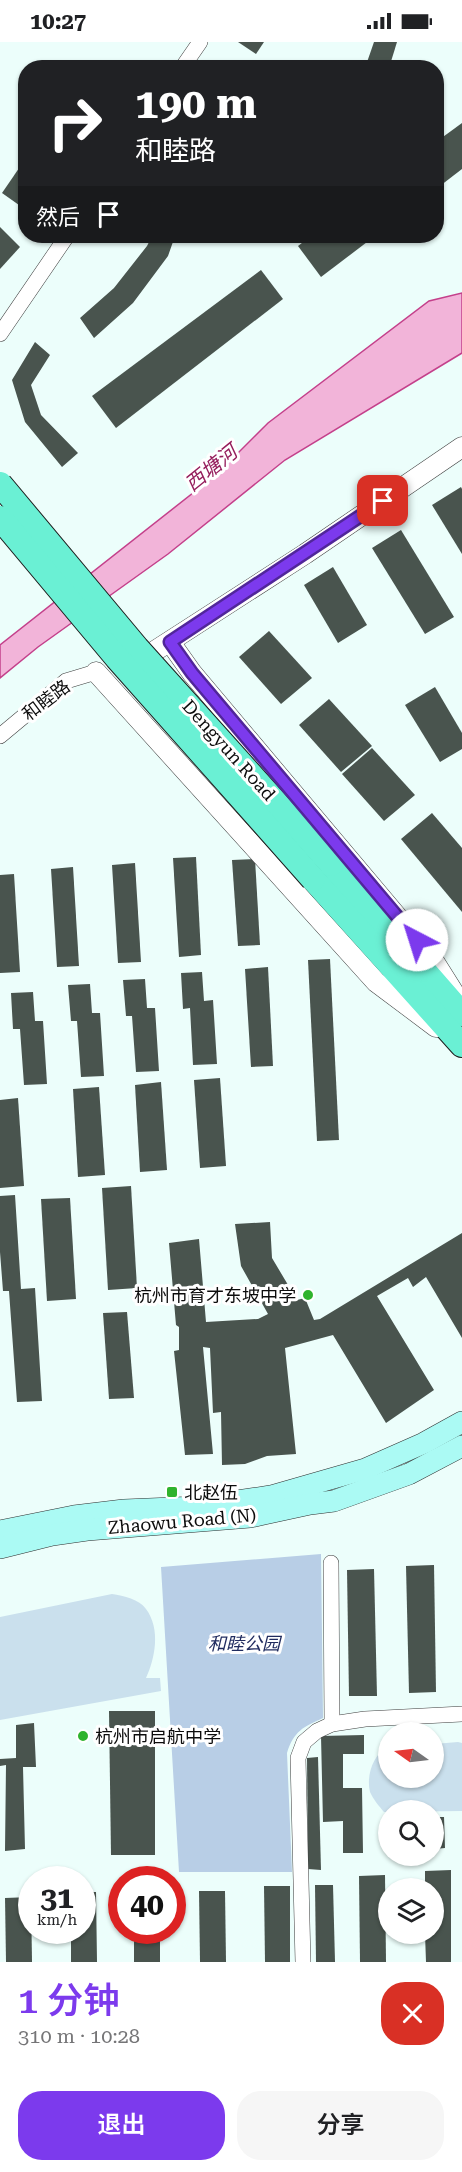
<!DOCTYPE html>
<html lang="zh">
<meta charset="utf-8">
<style>
:root{--surface:#fff;--page:#f6f6f6;--text:#202124;--muted:#757577;--accent:#7c3aed}
body{margin:0;font-family:"Roboto Serif","Noto Sans SC",serif;background:var(--page);color:var(--text);height:100vh;display:flex;flex-direction:column;font-size:22px;white-space:nowrap}
*{box-sizing:border-box;margin:0}
p{font-size:20px;color:var(--muted)}
.icon{flex:none;width:33px;height:33px;fill:none;stroke:currentColor;stroke-width:2;stroke-linecap:round;stroke-linejoin:round}
.map{position:relative;height:1920px;overflow:hidden}
.drawer{display:flex;flex-direction:column;background:var(--surface);flex:1}
.drawer>*{flex:none}
.hud{position:absolute;left:18px;top:18px;width:426px;height:183px;border-radius:24px;box-shadow:0 2px 4px #0004;background:#202124;color:#fff;overflow:hidden}
.needle{width:39px;rotate:284deg}
.tools{position:absolute;left:378px;top:1680px;display:grid;gap:12px}
.tools a{display:grid;place-items:center;width:66px;height:66px;border-radius:50%;background:var(--surface);box-shadow:0 2px 4px #0004;font-size:30px}
.speed{position:absolute;left:18px;top:1824px;display:flex;gap:12px;font-size:30px;font-weight:700;text-align:center}
.speed>*{display:grid;place-content:center;width:78px;height:78px;border-radius:50%;background:var(--surface);box-shadow:0 2px 4px #0004;line-height:1}
.speed small{font-size:15px;font-weight:400}
.speed .limit{border:9px solid #d22;background:#fff;color:#111}
.pin{position:absolute;display:grid;place-items:center;width:51px;height:51px;color:#fff;margin:-26px;border-radius:12px;box-shadow:0 3px 9px #0006}
.me{position:absolute;width:66px;margin:-33px;rotate:320deg;stroke-linejoin:round;filter:drop-shadow(0 0 4px #0008)}
.turn{display:flex;align-items:center;gap:21px;height:126px;padding:0 18px;font-size:27px}
.turn .icon{width:78px;height:78px;stroke-width:2.5}
.turn b{display:block;font-size:42px;line-height:51px}
.then{display:flex;align-items:center;height:57px;padding:0 18px;background:#0003;gap:12px;font-size:22px}
.round{display:grid;place-items:center;flex:none;width:63px;height:63px;border-radius:24px;background:var(--page)}
.overview{display:flex;align-items:center;justify-content:space-between;height:102px;padding:0 18px}
h1{font-size:36px;font-weight:600;line-height:45px;color:var(--accent)}
.action{display:flex;gap:12px;margin-top:auto;padding:12px 18px}
.action a{flex:1;height:69px;border-radius:24px;background:var(--accent);color:#fff;font-size:24px;font-weight:600;line-height:69px;text-align:center}
.action a+a{background:var(--page);color:var(--text)}
.status{display:flex;justify-content:space-between;align-items:center;height:42px;padding:0 30px;background:var(--surface);direction:ltr}
.status svg{height:16px;fill:currentColor}
.map>svg:first-child{display:block}
.green{fill:#b8cee6}
.pitch{fill:#cae0ed}
.water{fill:#f2b4d9;stroke:#c4408b;stroke-width:1.5}
.building{fill:#49544e}
.lines{fill:none;stroke-linecap:round;stroke-linejoin:round}
.minor-casing{stroke:#3f3f3f;stroke-width:16}
.tertiary-casing{stroke:#3f3f3f;stroke-width:21}
.secondary-casing{stroke:#2e2e2e;stroke-width:22}
.primary-casing{stroke:#1d1d1d;stroke-width:26}
.minor{stroke:#fff;stroke-width:15}
.tertiary{stroke:#fff;stroke-width:20}
.secondary{stroke:#abfaf4;stroke-width:21}
.primary{stroke:#6af0d4;stroke-width:24}
.primary-bridge-casing{stroke:#1d1d1d;stroke-width:26;stroke-linecap:butt}
.primary-bridge{stroke:#6af0d4;stroke-width:24}
.route-casing{stroke:#51269a;stroke-width:15}
.route{stroke:#7c3aed;stroke-width:10}
.poi-dot{fill:#2fb32d;stroke:#fff;stroke-width:2}
.labels{text-anchor:middle;dominant-baseline:central;stroke-width:6;stroke-linejoin:round;paint-order:stroke}
.street-label{font-size:18px;fill:#0c0c0c;stroke:#fff}
.poi-label{font-size:18px;fill:#0c0c0c;stroke:#fff;text-anchor:start}
.park-label{font-size:18px;font-style:italic;fill:#212c5f;stroke:#fff}
.water-label{font-size:20px;font-style:italic;fill:#951e5d;stroke:#fff}
</style>
<div class="status"><b>10:27</b><svg viewBox="0 0 49 12"><path d="M0 12V9h3v3zM5 12V6h3v6zM10 12V3h3v9zM15 12V0h3v12zM26 1h20v11H26zM47 4h2v5h-2z"/></svg></div>
<div class="map">
<svg width="462" height="1920" viewBox="0 0 462 1920">
<rect width="100%" height="100%" fill="#ecfefb"/>
<path class="green" d="M321,1512L323,1676C303,1685 294,1689 287,1711L292,1830H179L161,1525Z"/>
<g class="pitch">
<path d="M112,1552C124,1554 139,1557 146,1567C161,1587 155,1617 146,1636H160L161,1649L0,1678V1575Z"/>
<path d="M458,1700L462,1701V1769L384,1770C379,1764 373,1757 370,1750C366,1734 373,1712 388,1705V1736H434V1702Z"/>
</g>
<polygon class="water" points="462,251 462,311 285,418 168,512 38,605 0,636 0,603 217,432 268,381 429,259"/>
<g class="building">
<polygon points="238,0 264,0 256,12"/>
<polygon points="374,0 397,0 389,26 365,26"/>
<polygon points="462,81 462,127 436,147 436,100"/>
<polygon points="26,116 26,168 2,151"/>
<polygon points="0,185 20,205 0,227"/>
<polygon points="152,194 175,194 168,214 133,261 94,296 80,276 114,246 147,204"/>
<polygon points="311,194 375,194 321,235 298,204"/>
<polygon points="261,228 283,257 116,386 92,354"/>
<polygon points="35,300 50,313 31,343 41,373 78,411 62,425 25,380 12,338"/>
<polygon points="461,445 462,447 462,512 432,463"/>
<polygon points="401,488 454,575 425,592 372,506"/>
<polygon points="333,525 367,583 338,601 304,543"/>
<polygon points="269,589 312,636 281,662 239,615"/>
<polygon points="435,645 462,691 462,707 440,720 405,663"/>
<polygon points="329,657 372,704 341,730 299,683"/>
<polygon points="372,706 415,753 384,779 342,732"/>
<polygon points="432,771 462,806 462,870 401,797"/>
<polygon points="196,815 201,913 179,915 173,816"/>
<polygon points="255,817 260,903 238,904 232,818"/>
<polygon points="135,821 141,920 118,921 112,823"/>
<polygon points="73,825 79,924 57,925 51,827"/>
<polygon points="14,832 20,930 0,931 0,833"/>
<polygon points="330,917 339,1098 317,1099 308,918"/>
<polygon points="268,925 273,1024 251,1025 245,927"/>
<polygon points="202,930 204,959 213,958 217,1022 193,1023 190,966 183,967 181,931"/>
<polygon points="145,937 147,966 155,966 159,1029 136,1030 132,974 126,974 123,938"/>
<polygon points="90,942 92,971 100,971 104,1034 81,1035 77,979 71,979 68,943"/>
<polygon points="33,950 35,979 43,979 47,1042 24,1043 20,987 13,987 11,951"/>
<polygon points="220,1036 226,1124 200,1126 194,1038"/>
<polygon points="161,1040 167,1128 140,1130 135,1043"/>
<polygon points="99,1045 105,1133 78,1135 73,1047"/>
<polygon points="18,1056 24,1144 0,1146 0,1058"/>
<polygon points="131,1144 137,1246 108,1248 102,1146"/>
<polygon points="15,1153 21,1247 35,1246 42,1359 17,1360 9,1249 3,1249 0,1210 0,1154"/>
<polygon points="70,1156 76,1257 47,1259 41,1157"/>
<polygon points="270,1180 272,1216 297,1258 305,1256 314,1278 320,1277 462,1191 462,1296 426,1235 413,1245 408,1236 377,1254 434,1348 386,1381 333,1293 285,1306 296,1412 267,1414 245,1422 222,1423 221,1370 213,1371 210,1306 203,1305 213,1412 185,1413 174,1309 179,1308 179,1285 176,1283 169,1201 199,1197 206,1280 258,1277 268,1272 241,1224 235,1182"/>
<polygon points="127,1270 134,1356 109,1357 103,1271"/>
<polygon points="434,1523 436,1650 409,1651 406,1524"/>
<polygon points="374,1527 377,1654 349,1654 347,1528"/>
<polygon points="109,1669 155,1669 155,1813 111,1813"/>
<polygon points="34,1681 36,1725 23,1725 25,1807 5,1809 6,1723 0,1724 0,1717 16,1716 16,1683"/>
<polygon points="364,1693 364,1712 343,1712 343,1746 362,1746 363,1811 343,1811 343,1779 323,1780 321,1694"/>
<polygon points="318,1715 321,1828 308,1827 307,1716"/>
<polygon points="434,1775 444,1775 445,1806 434,1807"/>
<polygon points="451,1828 451,1920 426,1920 425,1892 434,1892 434,1846 425,1846 425,1829"/>
<polygon points="385,1833 386,1920 360,1920 359,1834"/>
<polygon points="315,1843 333,1843 335,1920 316,1920"/>
<polygon points="264,1844 290,1844 290,1920 265,1920"/>
<polygon points="199,1849 225,1849 226,1920 200,1920"/>
<polygon points="82,1850 96,1850 97,1920 71,1920 71,1888 82,1888"/>
<polygon points="31,1855 32,1920 6,1920 5,1856"/>
<rect x="134" y="1888" width="26" height="32"/>
</g>
<g class="lines">
<defs>
<g id="minor">
<polyline points="182,26 200,0"/>
<polyline points="0,292 67,194"/>
<polyline points="0,694 66,639 96,630"/>
<polyline points="331,1521 332,1682"/>
<polyline points="303,1920 298,1716 304,1700 317,1689 332,1682 365,1677 462,1672"/>
</g>
<g id="tertiary">
<polyline points="170,600 192,631 432,916 454,951"/>
<polyline points="133,623 305,512 462,405"/>
<polyline points="96,630 376,940 436,985"/>
</g>
<g id="secondary">
<polyline points="0,1489 74,1474 124,1468 197,1465 271,1454 365,1427 424,1401 462,1380"/>
<polyline points="0,1506 52,1493 87,1488 250,1475 310,1462 334,1459 409,1432 462,1404"/>
</g>
<g id="primary">
<polyline points="331,822 462,972"/>
<polyline points="313,837 462,1003"/>
</g>
</defs>
<use href="#minor" class="minor-casing"/>
<use href="#tertiary" class="tertiary-casing"/>
<use href="#secondary" class="secondary-casing"/>
<use href="#primary" class="primary-casing"/>
<use href="#minor" class="minor"/>
<use href="#tertiary" class="tertiary"/>
<use href="#secondary" class="secondary"/>
<use href="#primary" class="primary"/>
<defs>
<g id="primary-bridge">
<polyline points="0,442 137,606 331,822"/>
<polyline points="0,476 117,616 313,837"/>
</g>
</defs>
<use href="#primary-bridge" class="primary-bridge-casing"/>
<use href="#primary-bridge" class="primary-bridge"/>
</g>
<g class="lines">
<defs>
<polyline id="route" points="383,459 170,600 192,631 417,898"/>
</defs>
<use href="#route" class="route-casing"/>
<use href="#route" class="route"/>
</g>
<g class="poi-dot">
<circle cx="308" cy="1253" r="6"/>
<rect x="166" y="1444" width="12" height="12" rx="3"/>
<circle cx="83" cy="1694" r="6"/>
</g>
<g class="labels">
<g class="street-label">
<text transform="translate(46 658) rotate(-37)">和睦路</text>
<text transform="translate(229 708) rotate(48)">Dengyun Road</text>
<text transform="translate(182 1479) rotate(-5)">Zhaowu Road (N)</text>
</g>
<g class="poi-label">
<text x="296" y="1253" text-anchor="end">杭州市育才东坡中学</text>
<text x="184" y="1450">北赵伍</text>
<text x="95" y="1694">杭州市启航中学</text>
</g>
<g class="park-label">
<text x="244" y="1601">和睦公园</text>
</g>
<g class="water-label">
<text transform="translate(211 426) rotate(-39)">西塘河</text>
</g>
</g>
</svg>
<div class="tools">
<a><svg class="needle" viewBox="-14 -14 28 28"><path d="M0-13l5 13h-10z" fill="#e53935"/><path d="M0 13l5-13h-10z" fill="#757577"/></svg></a>
<a><svg class="icon" aria-label="search" viewBox="0 0 24 24"><circle cx="10" cy="10" r="6"/><path d="M15 15l6 6"/></svg></a>
<a><svg class="icon" aria-label="layers" viewBox="0 0 24 24"><path d="M12 4l9 5-9 5-9-5zM3 14l9 5 9-5"/></svg></a>
</div>
<div class="speed"><div>31<small>km/h</small></div><div class="limit">40</div></div>
<div class="pin" style="left:383px;top:459px;background:#d93025"><svg class="icon" aria-label="arrive" viewBox="0 0 24 24"><path d="M6 21V4h12l-3 4 3 4H6"/></svg></div>
<svg class="me" style="left:417px;top:898px" viewBox="-20 -20 40 40"><circle r="19" fill="#fff"/><path d="M0-13L10 11 0 6-10 11z" fill="#7c3aed"/></svg>
<div class="hud">
<div class="turn"><svg class="icon" aria-label="right" viewBox="0 0 24 24"><path d="M7 20v-9h11M14 6l5 5-5 5"/></svg><div><b>190 m</b>和睦路</div></div>
<div class="then">然后<svg class="icon" aria-label="arrive" viewBox="0 0 24 24"><path d="M6 21V4h12l-3 4 3 4H6"/></svg></div>
</div>
</div>
<section class="drawer">
<div class="overview"><div><h1>1 分钟</h1><p>310 m · 10:28</p></div><a class="round" style="background:#d93025;color:#fff"><svg class="icon" aria-label="close" viewBox="0 0 24 24"><path d="M6 6l12 12M18 6L6 18"/></svg></a></div>
<div class="action"><a>退出</a><a>分享</a></div>
</section>
